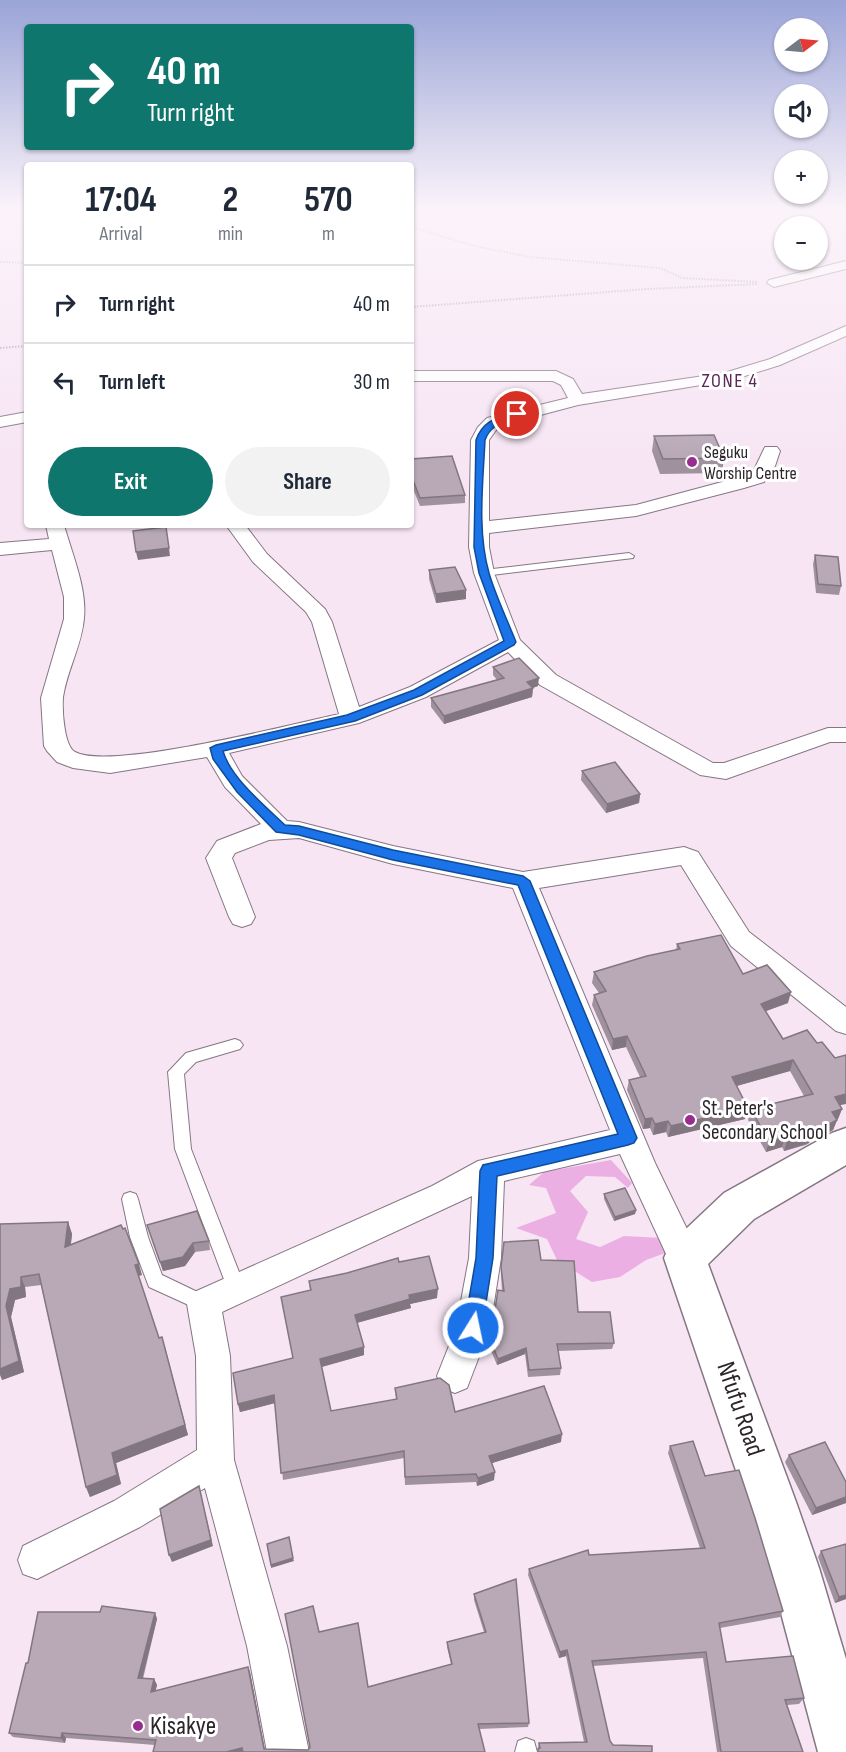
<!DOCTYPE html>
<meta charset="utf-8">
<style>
:root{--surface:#fff;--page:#f2f2f3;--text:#1f2937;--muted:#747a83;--line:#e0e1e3;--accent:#0f766e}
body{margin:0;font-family:"Sofia Sans Condensed",sans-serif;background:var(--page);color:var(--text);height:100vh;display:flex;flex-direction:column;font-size:22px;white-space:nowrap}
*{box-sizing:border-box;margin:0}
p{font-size:20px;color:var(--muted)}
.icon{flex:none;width:33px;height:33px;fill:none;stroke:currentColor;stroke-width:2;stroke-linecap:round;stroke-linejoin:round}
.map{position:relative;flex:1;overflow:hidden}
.panel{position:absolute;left:24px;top:162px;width:390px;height:366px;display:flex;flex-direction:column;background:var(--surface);border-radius:6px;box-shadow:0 2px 4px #0004}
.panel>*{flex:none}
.top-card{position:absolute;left:24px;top:24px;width:390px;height:126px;border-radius:6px;box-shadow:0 2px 4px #0004;background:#0f766e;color:#fff;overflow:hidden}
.needle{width:39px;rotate:74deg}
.controls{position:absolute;left:774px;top:18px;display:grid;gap:12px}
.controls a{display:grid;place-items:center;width:54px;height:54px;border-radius:50%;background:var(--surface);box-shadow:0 2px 4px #0004;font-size:30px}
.pin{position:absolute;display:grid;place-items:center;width:51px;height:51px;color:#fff;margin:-26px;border:3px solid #fff;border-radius:50%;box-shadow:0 2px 6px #0007}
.me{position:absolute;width:66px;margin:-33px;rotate:10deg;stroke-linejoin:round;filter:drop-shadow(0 0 4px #0008)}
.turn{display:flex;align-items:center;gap:21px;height:126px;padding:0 24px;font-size:27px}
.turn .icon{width:78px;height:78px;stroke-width:2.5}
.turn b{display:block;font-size:42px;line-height:51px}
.eta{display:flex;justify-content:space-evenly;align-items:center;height:102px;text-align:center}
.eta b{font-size:36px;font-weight:700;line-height:42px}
.cta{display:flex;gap:12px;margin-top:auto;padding:12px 24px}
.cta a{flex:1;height:69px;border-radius:36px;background:var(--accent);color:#fff;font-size:24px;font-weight:700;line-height:69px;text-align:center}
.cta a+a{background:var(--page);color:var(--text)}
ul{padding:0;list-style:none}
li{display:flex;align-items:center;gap:18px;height:78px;padding:0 24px;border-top:2px solid var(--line)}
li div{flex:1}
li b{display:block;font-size:22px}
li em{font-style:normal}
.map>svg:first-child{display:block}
.green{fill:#ebafe3}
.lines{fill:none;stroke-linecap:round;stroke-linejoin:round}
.service-casing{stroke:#857683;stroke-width:2}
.minor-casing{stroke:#857683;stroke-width:2}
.tertiary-casing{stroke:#857683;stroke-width:3}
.path{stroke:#b5a7b3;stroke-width:2;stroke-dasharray:1.5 1.5;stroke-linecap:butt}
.service{fill:#fff;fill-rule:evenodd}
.minor{fill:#fff;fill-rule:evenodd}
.tertiary{fill:#fff;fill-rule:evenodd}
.wall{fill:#9f919d}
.shaded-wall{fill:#827680}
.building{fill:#b9a9b7;stroke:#827680;stroke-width:1.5}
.route{fill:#1a73e8;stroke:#114b97;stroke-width:1.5}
.poi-dot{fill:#972d8f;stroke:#fff;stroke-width:2}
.labels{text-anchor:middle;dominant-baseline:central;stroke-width:6;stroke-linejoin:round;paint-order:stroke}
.far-poi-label{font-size:18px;fill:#2c262b;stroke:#fff;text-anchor:start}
.far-quarter-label{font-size:20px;letter-spacing:1.5px;fill:#5c2857;stroke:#fff}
.poi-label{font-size:21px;fill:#2c262b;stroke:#fff;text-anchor:start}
.near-street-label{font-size:26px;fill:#2c262b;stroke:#fff}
.near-poi-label{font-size:26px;fill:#2c262b;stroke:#fff;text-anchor:start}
</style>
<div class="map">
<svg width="846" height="1752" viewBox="0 0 846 1752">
<rect width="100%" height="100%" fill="#f7e5f4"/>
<polygon class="green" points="611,1160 632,1183 628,1188 615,1177 586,1176 570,1191 588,1212 576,1239 600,1247 624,1236 663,1238 668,1252 646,1260 620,1277 592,1282 557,1260 547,1239 516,1228 556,1213 546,1188 529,1185 544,1172"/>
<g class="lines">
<defs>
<g id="service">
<polygon points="629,553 634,556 633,558 484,576 479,573 484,570"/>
<polygon points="235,1039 240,1041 243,1045 240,1049 196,1062 184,1074 191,1149 246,1290 243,1296 237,1298 231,1296 228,1290 175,1149 168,1072 186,1053"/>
<polygon points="130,1192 136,1194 138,1199 148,1237 162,1275 210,1298 213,1304 210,1310 204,1312 149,1287 130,1237 122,1199 124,1194"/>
<polygon points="526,1738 534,1741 537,1752 515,1752 518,1741"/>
</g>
<g id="minor">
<polygon points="846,261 846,269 774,287 767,283 769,280"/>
<path d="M846,326V336L780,365L732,380L578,405L499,426L489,440V521L636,505L752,474L765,447H777L780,451L775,466L764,482L744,488L636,516L489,533V547L494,573L520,640L556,675L713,763H724L828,728H846V742H830L726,779L700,775L540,685L508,652L426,697L359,723L229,753L242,776L287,821L299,822L393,846L523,872L684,847L698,852L749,932L846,1007V1034L836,1031L731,946L681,865L539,888L655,1163L701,1258L697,1269L685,1273L673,1269L620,1154L504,1181L501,1258L490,1328L467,1388L455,1393L443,1388L437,1376L456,1328L469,1258L472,1196L222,1312L230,1356L234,1460L287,1646L309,1752H267L247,1646L205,1488L140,1527L37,1579L23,1574L18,1560L23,1546L114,1501L197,1450L196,1356L187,1304L192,1293L432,1186L478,1161L610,1130L513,888L393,864L299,838L269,840L235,853L232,858L255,917L251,924L242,927L233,924L229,917L206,858L217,841L261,824L225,787L207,757L110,773L73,768L57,762L47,751L44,746L41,698L64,619V597L52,550L0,555V543L49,539L46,525H64C72,554 87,588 84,618C82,645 67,670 63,697C62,710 64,746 75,752C110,771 293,724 339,714L312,622L306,612L253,562L226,525H245L267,554L325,609L332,622L359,707L410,687L499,640L474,573L469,547L471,440L478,427L487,418L568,398L561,385L553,381H411V371H556L573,379L582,394L724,373L770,359Z"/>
<polygon points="27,412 27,422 0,427 0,417"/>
</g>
<polygon id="tertiary" points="846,1128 846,1165 754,1219 708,1264 796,1502 819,1568 846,1659 846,1752 818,1752 769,1568 664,1258 670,1244 724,1193 832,1133"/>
</defs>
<use href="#service" class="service-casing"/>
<use href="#minor" class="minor-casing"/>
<use href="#tertiary" class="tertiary-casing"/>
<g class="path">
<polyline points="411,227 474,246 530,257 660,268 682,278 758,282"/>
<polyline points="0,262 27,263"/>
<polyline points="411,307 647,289 758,284"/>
<polyline points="0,348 27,346"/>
</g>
<use href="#service" class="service"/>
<use href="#minor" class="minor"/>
<use href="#tertiary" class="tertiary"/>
</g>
<g class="wall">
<polygon points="654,436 724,458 722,473 660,474 652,451"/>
<polygon points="411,459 465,495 465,503 420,506 411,484"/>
<polygon points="815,555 841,586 839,595 816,593 813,564"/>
<polygon points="429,570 466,599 436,603 429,579"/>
<polygon points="493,667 538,686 533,688 532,697 444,724 431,707 431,698 497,680 493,675"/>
<polygon points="582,771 640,794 639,803 606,813 581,780"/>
<polygon points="677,944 743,974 788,1003 766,1011 783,1039 842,1109 833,1130 818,1138 811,1139 809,1143 806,1145 784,1151 782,1147 766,1152 748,1120 751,1109 804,1096 790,1071 737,1086 745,1119 668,1137 666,1132 653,1135 650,1128 643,1129 627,1090 629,1080 640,1077 626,1047 612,1050 592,1005 594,995 599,993 592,983 594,972 676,950"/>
<polygon points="604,1194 636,1210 635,1214 614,1221 604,1199"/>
<polygon points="68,1222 72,1234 71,1244 142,1275 138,1276 188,1435 116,1463 121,1484 90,1497 86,1487 41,1285 25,1287 26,1297 15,1300 11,1317 24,1372 2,1380 0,1224"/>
<polygon points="147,1225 209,1241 210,1250 195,1252 185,1266 163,1271"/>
<polygon points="504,1242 541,1260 578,1312 614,1343 612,1349 558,1351 561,1368 560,1375 528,1377 525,1354 497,1365 487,1341 488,1334 502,1291 501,1274"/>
<polygon points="399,1262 437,1298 410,1304 411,1308 357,1323 364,1347 364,1355 322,1367 331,1411 396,1400 395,1388 455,1412 561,1442 492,1463 494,1480 477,1486 476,1482 405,1485 404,1458 283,1480 275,1403 240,1412 238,1404 292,1358 310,1290 309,1281"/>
<polygon points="670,1446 705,1476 783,1611 780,1617 720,1628 726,1662 804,1698 799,1704 787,1705 803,1752 717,1752 703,1658 593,1666 610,1741 613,1745 652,1752 537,1752 539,1743 584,1742 566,1656 559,1658 528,1575 529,1569 589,1555 700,1548 668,1453"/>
<polygon points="789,1455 846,1482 846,1503 812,1515 785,1462"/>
<polygon points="821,1551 846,1599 835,1603 818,1557"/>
<polygon points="474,1594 529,1723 528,1727 479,1729 485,1752 153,1752 155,1745 66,1738 65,1743 13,1737 9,1733 28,1663 155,1613 157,1619 143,1679 154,1679 157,1685 155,1691 250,1672 265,1749 308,1750 310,1747 319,1632 368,1687 451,1664 447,1647 447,1642 484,1632 474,1600"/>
</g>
<g class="shaded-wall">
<polygon points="169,548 170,556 138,560 136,552"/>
<polygon points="466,590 466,599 436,603 436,594"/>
<polygon points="539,678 538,686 526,690 527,682"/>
<polygon points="533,688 532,697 444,724 444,716"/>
<polygon points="640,794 639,803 606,813 607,804"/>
<polygon points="791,992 788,1003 758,1014 761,1004"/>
<polygon points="627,1036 626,1047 612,1050 613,1039"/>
<polygon points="793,1060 790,1071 729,1088 732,1077"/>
<polygon points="846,1094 846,1104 831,1107 835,1097"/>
<polygon points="748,1108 745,1119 668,1137 671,1126"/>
<polygon points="842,1109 838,1119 829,1122 832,1112"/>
<polygon points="652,1118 650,1128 643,1129 645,1119"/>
<polygon points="837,1120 833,1130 818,1138 822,1128"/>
<polygon points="668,1121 666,1132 653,1135 655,1124"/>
<polygon points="813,1133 809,1143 784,1151 787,1141"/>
<polygon points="785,1137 782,1147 766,1152 769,1142"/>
<polygon points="636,1210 635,1214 614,1221 615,1217"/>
<polygon points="68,1222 72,1234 69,1258 65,1247"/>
<polygon points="193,1243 195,1252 185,1266 163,1271 160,1262"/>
<polygon points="139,1264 142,1275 138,1276 135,1265"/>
<polygon points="21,1277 25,1287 26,1297 15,1300 11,1317 24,1372 2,1380 0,1375 0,1369 6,1306 10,1289"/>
<polygon points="438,1289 437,1298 410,1304 411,1308 356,1323 355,1315 409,1295"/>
<polygon points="165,1347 188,1435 116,1463 121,1484 90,1497 86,1487 112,1453"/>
<polygon points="364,1347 364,1355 321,1367 320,1359"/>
<polygon points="526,1348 525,1354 497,1365 498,1359"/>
<polygon points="274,1395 275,1403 240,1412 238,1404"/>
<polygon points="562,1434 561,1442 489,1464 489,1456"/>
<polygon points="495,1472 494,1480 477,1486 478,1478"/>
<polygon points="199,1486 213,1546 172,1562 169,1555"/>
<polygon points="846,1497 846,1503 812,1515 816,1508"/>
<polygon points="293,1558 294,1561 271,1568 271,1565"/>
<polygon points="846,1595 846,1599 835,1603 839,1597"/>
<polygon points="155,1613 157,1619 141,1683 138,1678"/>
<polygon points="567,1650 566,1656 559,1658 560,1652"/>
<polygon points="248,1667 250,1672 265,1752 264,1749"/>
<polygon points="154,1679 157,1685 154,1698 151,1692"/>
<polygon points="62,1733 66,1738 65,1743 61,1738"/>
<polygon points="242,1748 244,1752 226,1752"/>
</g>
<g class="building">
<polygon points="714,435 724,458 663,459 654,436"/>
<polygon points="452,456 465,495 420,498 411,475 411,459"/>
<polygon points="166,527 169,548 136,552 133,531"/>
<polygon points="815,555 838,557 841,586 818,584"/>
<polygon points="455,567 466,590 436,594 429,570"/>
<polygon points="519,658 539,678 527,682 533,688 444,716 431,698 504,678 493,667"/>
<polygon points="615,762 640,794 607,804 582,771"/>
<polygon points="721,935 743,974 767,965 791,992 761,1004 783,1039 807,1030 817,1043 822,1042 835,1058 846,1055 846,1094 835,1097 842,1109 832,1112 837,1120 822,1128 811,1130 813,1133 810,1135 787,1141 785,1137 769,1142 751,1109 813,1094 793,1060 732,1077 748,1108 671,1126 668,1121 655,1124 652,1118 645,1119 629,1080 646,1076 627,1036 613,1039 594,995 606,991 594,972 647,956 680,949 677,944"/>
<polygon points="625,1188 636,1210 615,1217 604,1194"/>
<polygon points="197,1211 209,1241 193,1243 183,1257 160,1262 147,1225"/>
<polygon points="68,1222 65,1247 121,1225 123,1229 125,1228 139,1264 135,1265 159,1338 162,1337 185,1425 112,1453 117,1475 86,1487 39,1274 21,1277 21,1287 10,1289 6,1306 19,1361 0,1369 0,1224"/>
<polygon points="538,1240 541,1260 574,1261 578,1312 610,1312 614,1343 557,1344 561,1368 529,1370 526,1348 498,1359 488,1334 493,1322 498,1290 504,1291 501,1267 504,1242"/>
<polygon points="429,1256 438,1289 409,1295 410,1299 355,1315 364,1347 320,1359 331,1411 397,1399 395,1388 440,1378 449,1385 455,1412 544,1386 562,1434 489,1456 495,1472 478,1478 476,1474 405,1477 404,1451 281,1473 274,1395 238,1404 233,1373 293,1358 281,1297 311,1290 309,1281 347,1273 398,1258 399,1262"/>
<polygon points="693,1441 705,1476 739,1470 755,1518 783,1611 719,1623 726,1662 793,1656 804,1698 785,1700 803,1752 721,1752 706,1652 592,1661 610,1741 613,1745 652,1746 652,1752 538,1752 538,1749 540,1748 539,1743 587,1742 567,1650 560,1652 529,1569 588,1550 589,1555 705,1548 670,1446"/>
<polygon points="825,1442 846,1482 846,1497 816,1508 789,1455"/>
<polygon points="199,1486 211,1540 169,1555 160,1509"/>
<polygon points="289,1537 293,1558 271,1565 267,1544"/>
<polygon points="846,1544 846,1595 839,1597 821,1551"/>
<polygon points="516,1579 529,1723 478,1724 485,1752 243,1752 242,1748 226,1752 153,1752 156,1740 62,1733 61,1738 9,1733 26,1663 28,1663 38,1612 100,1612 102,1606 155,1613 138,1678 154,1679 151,1692 248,1667 264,1749 308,1750 310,1747 285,1614 313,1606 319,1632 358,1623 368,1687 452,1664 447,1642 486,1632 474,1594"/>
</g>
<linearGradient id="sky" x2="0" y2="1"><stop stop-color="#9aa4d7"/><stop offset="0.46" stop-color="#fbf3fa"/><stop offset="1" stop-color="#fbf3fa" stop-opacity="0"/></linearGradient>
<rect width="846" height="454" fill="url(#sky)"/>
<path class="route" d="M514,412L522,414C508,424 492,421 485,440C483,483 477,531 489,573C496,597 507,619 516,642L514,645L422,695L355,721L223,751C230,777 265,806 285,825L299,826L393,850L523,876L530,881L637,1138L634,1143L628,1145L497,1176L493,1258L482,1328L479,1334L473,1336L466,1334L464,1328L476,1258L480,1171L483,1165L618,1134L518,885L393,860L299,835L276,832L237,792L213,759L210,748L216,745L347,715L414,690L504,641L479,573L474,547L476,440C483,421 496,418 514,412Z"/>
<g class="poi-dot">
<circle cx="692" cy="462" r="6"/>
<circle cx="690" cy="1120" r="6"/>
<circle cx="138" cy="1726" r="6"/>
</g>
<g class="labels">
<g class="far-poi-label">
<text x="704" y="452">Seguku<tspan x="704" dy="21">Worship Centre</tspan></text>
</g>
<g class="far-quarter-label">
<text x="730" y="381">ZONE 4</text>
</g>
<g class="poi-label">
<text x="702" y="1108">St. Peter's<tspan x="702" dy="24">Secondary School</tspan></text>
</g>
<g class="near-street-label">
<text transform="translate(740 1409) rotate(71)">Nfufu Road</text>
</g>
<g class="near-poi-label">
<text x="150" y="1726">Kisakye</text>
</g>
</g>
</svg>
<div class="controls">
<a><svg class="needle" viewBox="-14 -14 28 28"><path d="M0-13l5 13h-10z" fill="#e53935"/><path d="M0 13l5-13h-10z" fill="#747a83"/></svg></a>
<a><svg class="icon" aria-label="sound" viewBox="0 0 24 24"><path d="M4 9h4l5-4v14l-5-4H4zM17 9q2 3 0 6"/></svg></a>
<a>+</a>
<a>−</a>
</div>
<div class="pin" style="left:517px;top:414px;background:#d93025"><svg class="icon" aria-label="arrive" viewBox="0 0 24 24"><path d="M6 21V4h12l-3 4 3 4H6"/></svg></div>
<svg class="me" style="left:473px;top:1328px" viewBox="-20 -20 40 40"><circle r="17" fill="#1a73e8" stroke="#fff" stroke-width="3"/><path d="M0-11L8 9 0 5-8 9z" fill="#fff"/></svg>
<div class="top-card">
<div class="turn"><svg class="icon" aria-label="right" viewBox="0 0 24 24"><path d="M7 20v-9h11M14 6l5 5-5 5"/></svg><div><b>40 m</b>Turn right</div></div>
</div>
<section class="panel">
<div class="eta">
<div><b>17:04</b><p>Arrival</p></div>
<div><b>2</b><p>min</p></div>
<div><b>570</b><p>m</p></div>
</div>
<ul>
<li><svg class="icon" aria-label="right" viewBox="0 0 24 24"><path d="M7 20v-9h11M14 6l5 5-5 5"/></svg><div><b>Turn right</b></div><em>40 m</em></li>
<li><svg class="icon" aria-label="left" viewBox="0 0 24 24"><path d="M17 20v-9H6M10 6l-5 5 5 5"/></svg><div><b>Turn left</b></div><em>30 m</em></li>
</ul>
<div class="cta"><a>Exit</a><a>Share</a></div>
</section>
</div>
